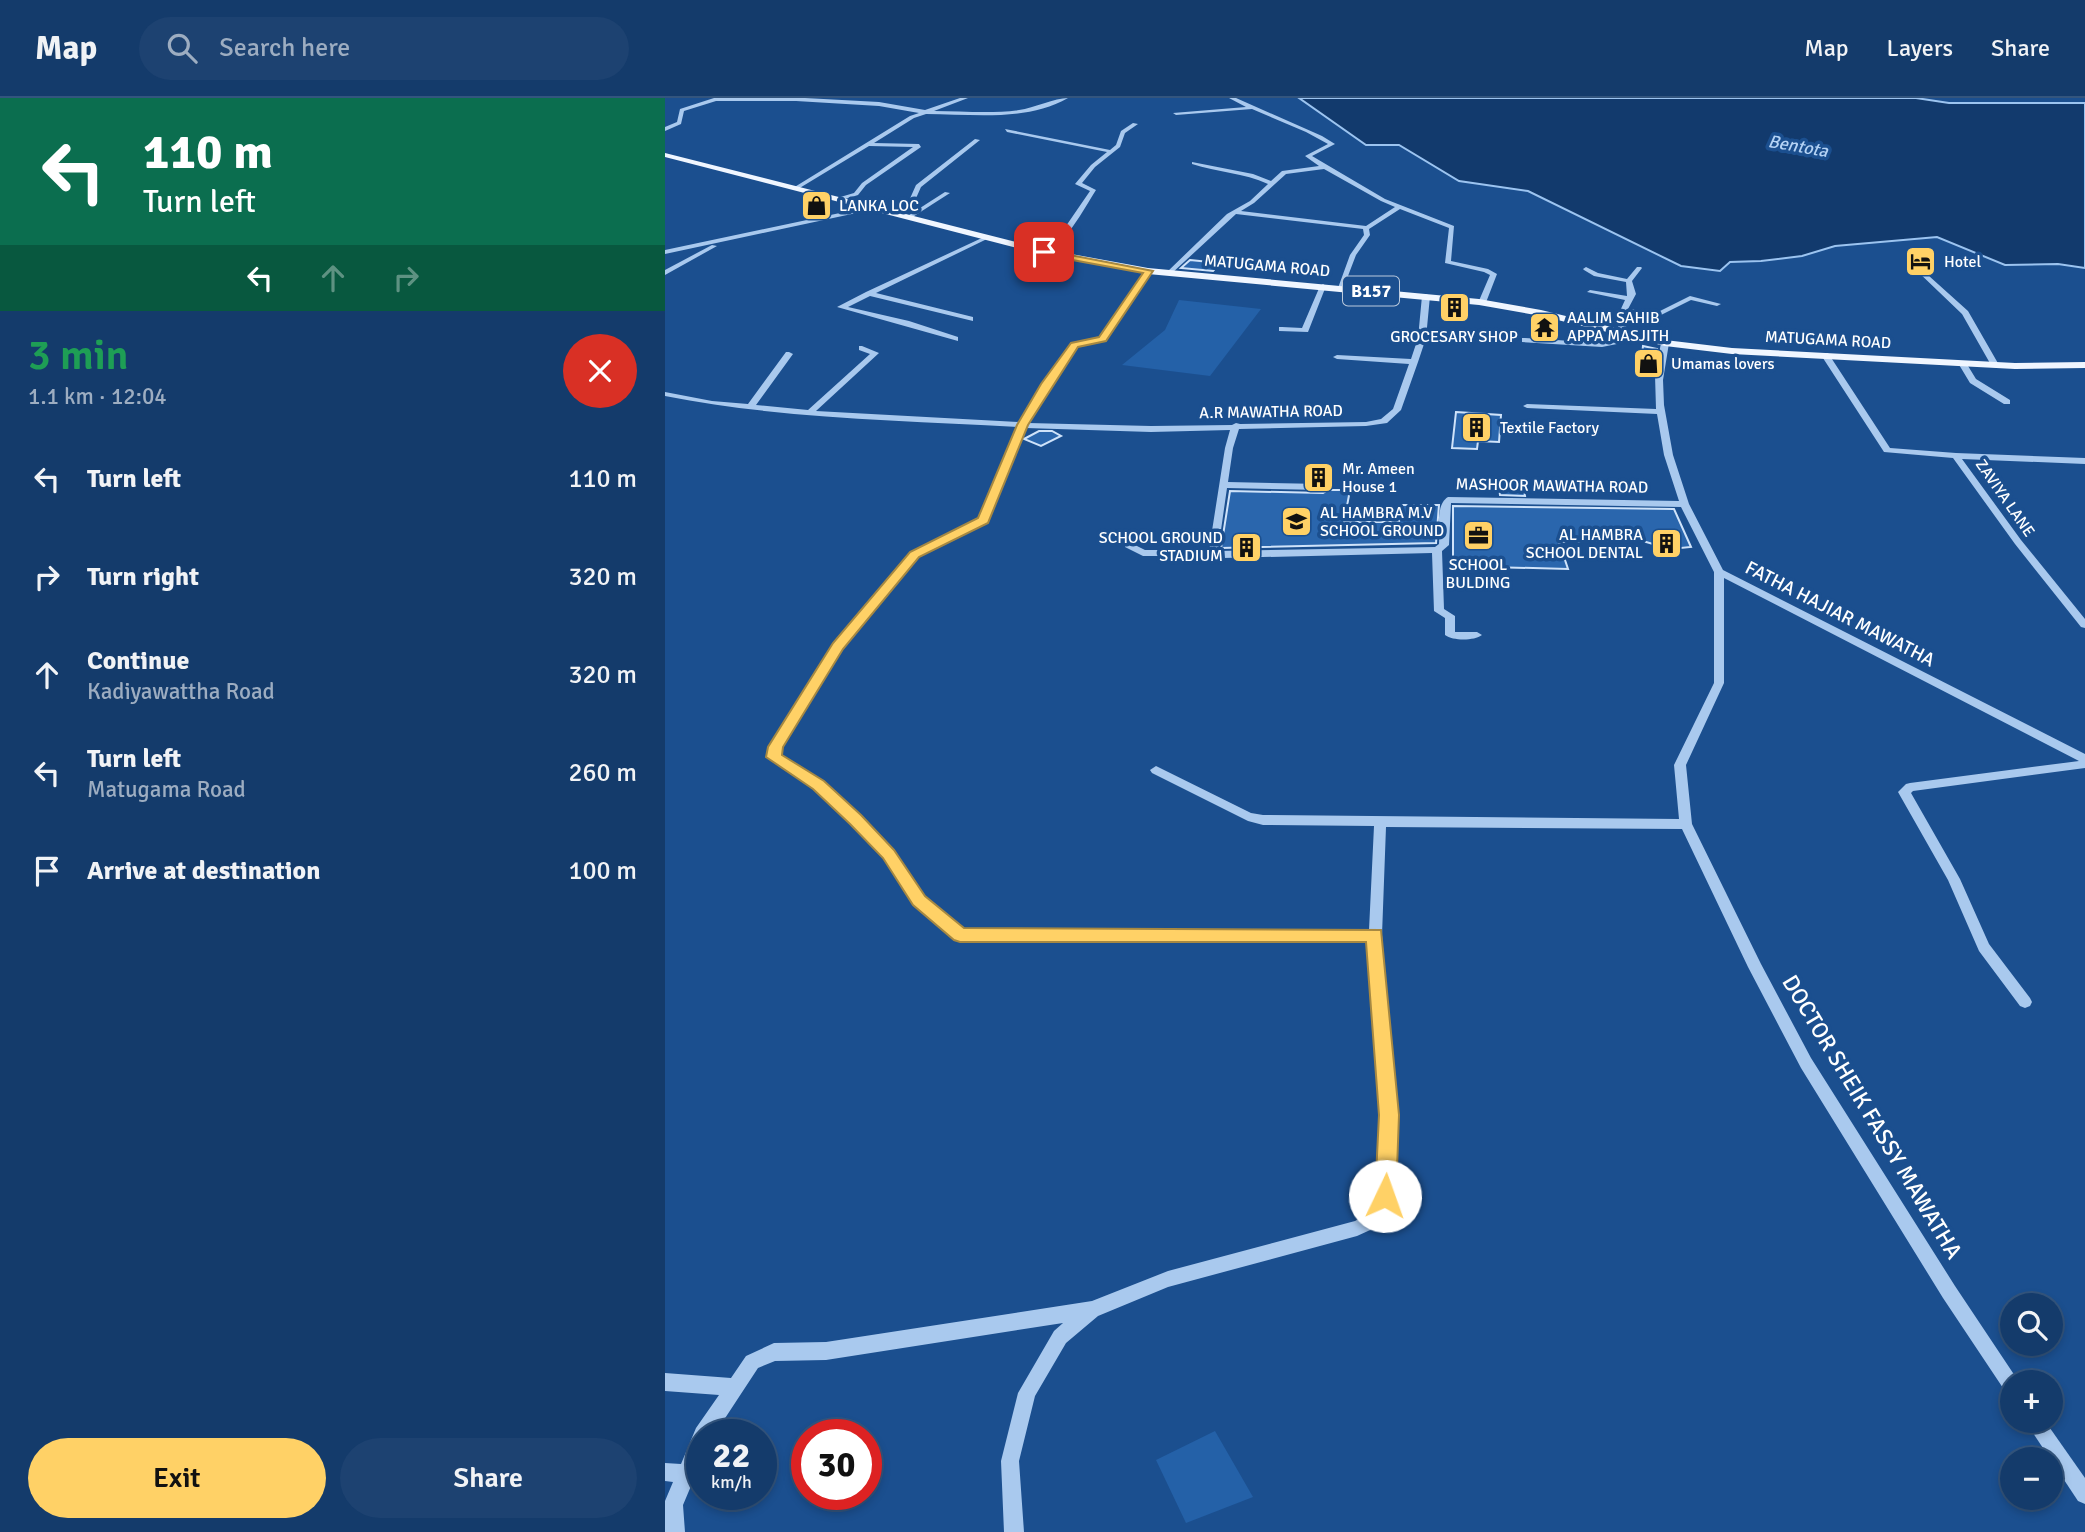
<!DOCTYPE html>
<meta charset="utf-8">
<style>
:root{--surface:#143b6b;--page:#1d4271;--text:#f1f3f6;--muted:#9dadc1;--line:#33557e;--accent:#ffd166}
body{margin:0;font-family:Signika,sans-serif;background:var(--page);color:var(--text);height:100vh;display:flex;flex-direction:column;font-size:26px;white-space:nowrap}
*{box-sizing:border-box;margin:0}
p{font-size:23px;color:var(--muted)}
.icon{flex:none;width:38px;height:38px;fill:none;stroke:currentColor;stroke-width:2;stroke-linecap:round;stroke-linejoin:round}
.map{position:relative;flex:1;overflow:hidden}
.side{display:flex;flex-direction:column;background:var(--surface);width:665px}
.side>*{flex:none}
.guide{background:#0b6e4f;color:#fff;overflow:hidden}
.controls{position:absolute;left:1335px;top:1195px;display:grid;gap:14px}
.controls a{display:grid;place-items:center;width:63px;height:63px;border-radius:50%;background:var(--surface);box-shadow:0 4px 10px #0003,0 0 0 2px var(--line);font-size:35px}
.speed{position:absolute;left:21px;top:1321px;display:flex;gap:14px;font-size:35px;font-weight:700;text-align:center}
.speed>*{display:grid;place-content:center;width:91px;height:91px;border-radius:50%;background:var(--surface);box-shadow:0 4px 10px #0003,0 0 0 2px var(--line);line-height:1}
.speed small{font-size:18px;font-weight:400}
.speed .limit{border:10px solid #d22;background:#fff;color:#111}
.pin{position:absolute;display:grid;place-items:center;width:60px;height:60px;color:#fff;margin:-30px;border-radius:14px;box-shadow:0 4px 10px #0006}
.me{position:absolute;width:77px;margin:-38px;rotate:3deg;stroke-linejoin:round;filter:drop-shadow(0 0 5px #0008)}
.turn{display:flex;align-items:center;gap:24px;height:147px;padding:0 28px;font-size:32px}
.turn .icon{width:91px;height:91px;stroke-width:2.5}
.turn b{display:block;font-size:49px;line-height:60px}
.lanes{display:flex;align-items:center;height:66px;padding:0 28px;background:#0003;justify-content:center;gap:35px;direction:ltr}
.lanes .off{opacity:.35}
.round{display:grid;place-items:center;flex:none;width:74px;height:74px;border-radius:37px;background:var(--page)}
.overview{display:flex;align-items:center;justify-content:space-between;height:119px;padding:0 28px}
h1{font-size:42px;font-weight:600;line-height:52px;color:#1e9e55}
.cta{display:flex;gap:14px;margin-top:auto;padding:14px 28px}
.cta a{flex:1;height:80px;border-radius:42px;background:var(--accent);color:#111;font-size:28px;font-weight:600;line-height:80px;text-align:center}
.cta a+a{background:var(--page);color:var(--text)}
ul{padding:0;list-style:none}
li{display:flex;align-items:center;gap:21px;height:98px;padding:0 28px}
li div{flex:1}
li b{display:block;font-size:26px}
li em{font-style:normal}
header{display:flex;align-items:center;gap:42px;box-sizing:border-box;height:98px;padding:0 35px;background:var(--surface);border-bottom:2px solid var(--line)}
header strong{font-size:33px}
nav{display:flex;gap:38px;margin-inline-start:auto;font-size:24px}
.search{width:490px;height:63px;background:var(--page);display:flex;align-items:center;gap:18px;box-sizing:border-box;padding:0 24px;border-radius:38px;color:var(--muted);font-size:26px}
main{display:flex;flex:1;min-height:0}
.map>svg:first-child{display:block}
.green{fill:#2461a8}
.water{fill:#123a6d;stroke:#9cc4f0;stroke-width:2}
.building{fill:#2a66ad;stroke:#cfe3fa;stroke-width:2}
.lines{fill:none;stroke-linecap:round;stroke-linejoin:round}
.minor{fill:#a9c9ee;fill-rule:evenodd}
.major{fill:#f0f6ff;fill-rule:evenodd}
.route{fill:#ffd166;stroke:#a68842;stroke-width:2}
.labels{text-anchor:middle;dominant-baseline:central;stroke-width:7;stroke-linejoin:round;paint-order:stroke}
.far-poi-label{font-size:16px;fill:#fff;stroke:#1b4f8f;text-anchor:start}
.far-street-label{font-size:16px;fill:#fff;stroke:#1b4f8f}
.far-water-label{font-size:18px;font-style:italic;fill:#b5d3f5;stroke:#1b4f8f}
.shield{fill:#1b4f8f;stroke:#bbcadd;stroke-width:2}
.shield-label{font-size:18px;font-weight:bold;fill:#fff}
.street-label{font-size:19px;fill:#fff;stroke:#1b4f8f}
.near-street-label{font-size:23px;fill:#fff;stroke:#1b4f8f}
</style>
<header>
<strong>Map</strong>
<div class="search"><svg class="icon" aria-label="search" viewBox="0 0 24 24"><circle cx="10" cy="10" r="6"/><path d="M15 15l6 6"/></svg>Search here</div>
<nav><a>Map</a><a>Layers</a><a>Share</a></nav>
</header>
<main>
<section class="side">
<div class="guide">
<div class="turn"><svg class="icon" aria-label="left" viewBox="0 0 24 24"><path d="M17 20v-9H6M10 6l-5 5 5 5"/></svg><div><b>110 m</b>Turn left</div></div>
<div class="lanes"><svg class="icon" aria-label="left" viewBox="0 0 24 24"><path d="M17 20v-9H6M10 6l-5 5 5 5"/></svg><svg class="icon off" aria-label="ahead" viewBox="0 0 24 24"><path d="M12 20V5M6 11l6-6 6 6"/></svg><svg class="icon off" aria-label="right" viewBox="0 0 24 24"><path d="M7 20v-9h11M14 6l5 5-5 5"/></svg></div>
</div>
<div class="overview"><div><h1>3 min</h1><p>1.1 km · 12:04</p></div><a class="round" style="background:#d93025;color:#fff"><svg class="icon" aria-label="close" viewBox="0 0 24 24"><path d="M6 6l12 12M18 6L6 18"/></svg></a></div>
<ul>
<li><svg class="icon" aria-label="left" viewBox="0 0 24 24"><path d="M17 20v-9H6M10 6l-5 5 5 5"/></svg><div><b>Turn left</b></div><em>110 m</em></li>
<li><svg class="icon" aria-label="right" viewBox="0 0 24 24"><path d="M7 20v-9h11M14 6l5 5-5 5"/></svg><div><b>Turn right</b></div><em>320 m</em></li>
<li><svg class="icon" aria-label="ahead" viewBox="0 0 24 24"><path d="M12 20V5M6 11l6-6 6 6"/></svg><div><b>Continue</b><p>Kadiyawattha Road</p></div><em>320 m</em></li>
<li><svg class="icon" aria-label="left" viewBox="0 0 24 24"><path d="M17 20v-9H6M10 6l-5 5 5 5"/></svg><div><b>Turn left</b><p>Matugama Road</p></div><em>260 m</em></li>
<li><svg class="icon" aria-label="arrive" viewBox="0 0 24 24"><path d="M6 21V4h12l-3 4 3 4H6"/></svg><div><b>Arrive at destination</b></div><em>100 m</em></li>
</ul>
<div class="cta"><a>Exit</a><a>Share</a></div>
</section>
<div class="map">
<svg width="1420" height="1434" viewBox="0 0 1420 1434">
<rect width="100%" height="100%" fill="#1b4f8f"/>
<g class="green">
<polygon points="514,202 596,211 545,278 457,267 500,232"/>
<polygon points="550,1333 588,1399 521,1425 491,1362"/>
</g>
<polygon class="water" points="634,0 1251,0 1284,5 1420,5 1420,170 1393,166 1340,167 1272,139 1170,148 1137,158 1096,163 1065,164 1055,173 1016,168 863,93 794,83 734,47 701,47"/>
<g class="building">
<polygon points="525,162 555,165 548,173 516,170"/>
<polygon points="978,248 992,251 987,278 975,277"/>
<polygon points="791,314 836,317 834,344 813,343 812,351 787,350"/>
<polygon points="374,333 387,333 396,338 376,348 359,341"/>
<polygon points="833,383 857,383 860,398 835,397"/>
<polygon points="663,392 685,392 679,424 734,424 737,407 774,407 771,445 556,450 565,393 658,395"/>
<polygon points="788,408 1009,411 1026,449 1005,451 971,441 894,444 903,471 788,468"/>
</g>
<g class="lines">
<g class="minor">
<path d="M49,0H140L214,4L260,12L295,0H303L269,13C297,13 326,16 354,12C369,10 390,0 403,0C361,24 307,16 261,16L249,20L209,45L254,46L256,49L201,87L193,97L174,103L172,100L189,95L197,85L248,49L204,48L133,91L128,90L245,18L254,15L214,8L131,3H51L19,13L16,26L0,33V29L12,24L15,11Z"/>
<path d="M564,0H571L657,38L670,46L647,58L720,101L789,128L786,163L823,171L832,176L820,207L813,205L825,177L819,174L780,165L784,130L735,111L704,131L705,137L691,157L678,191L673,190L685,157L699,137L698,131L571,116L506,176H502V174L562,116L585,103L603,86C579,75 552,74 527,66V64L588,76L606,83L617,73L654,68L640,58L663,46L641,34L587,11L511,17L508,15L581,9ZM659,71L716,103L730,109L701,128L576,113L589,105L621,76Z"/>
<path d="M468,25L473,26L460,35L455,49L430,69L417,85L431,92C420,109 397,153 377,155V153L390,144L425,93L410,86L426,67L442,54L342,34L340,31L445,52L451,47L456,33Z"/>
<polygon points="310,41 315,42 256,89 248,107 222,115 222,113 243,105 251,87"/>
<polygon points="280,94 285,95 246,120 241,119"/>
<polygon points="208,108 210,111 0,156 0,152"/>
<polygon points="319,139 324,140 211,195 308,219 308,223 205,198 183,209 244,223 293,239 293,243 172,209 201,194"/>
<polygon points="47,147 52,148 0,177 0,172"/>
<polygon points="921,169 933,175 962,181 972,169 976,169 977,170 967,183 971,196 963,211 993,214 1025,198 1056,206 1052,208 1026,202 994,218 963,215 964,223 952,246 937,249 857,244 857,240 860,240 937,245 946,242 956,223 955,213 960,202 922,194 925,192 962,198 961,184 929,178 919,172 918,171"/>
<polygon points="1250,169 1254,169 1303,213 1334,267 1333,269 1326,267 1297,216 1250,171"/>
<path d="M483,171L486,173L440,243L412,249L385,286L363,325L486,328L567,327L571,325L575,326L701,324L716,321L728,311L744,266L672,261L668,259L672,257L746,261L753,240L757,198L761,196L765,198L761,240L753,264L736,312L722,325L701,328L574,331L568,350L563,384L658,386L662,389L658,392L562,390L553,453L770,449L774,446C775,431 770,407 783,399L1014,403L999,357L992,316L862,310L858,308L862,306L991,311L990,277L996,245L1000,243L1004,245L998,282L999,307L1008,357L1024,406L1058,472L1420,656V670L1248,693L1246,695L1295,781L1324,846L1365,900L1367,904L1365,908L1360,910L1355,908L1314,853L1283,782L1233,694L1241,686L1245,685L1414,663L1059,480V585L1021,667L1027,726L1096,866L1146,960L1290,1188L1354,1284H1348V1299L1342,1296L1278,1200L1136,970L1083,869L1017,731L721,729L717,837L732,1017L728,1099L714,1128L692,1138L503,1189L433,1218L401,1245L370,1298L354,1363L359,1434H339L336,1363L353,1295L389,1233L398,1225L161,1262L110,1263L93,1270L49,1337H37V1362L18,1407L20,1434H0V1403L8,1384L0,1383V1365L16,1366L31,1330L54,1297L0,1293V1275L66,1280L81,1258L109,1245L161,1244L427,1203L503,1173L690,1123L702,1116L712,1098L716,1017L704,842H295L290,841L249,807L219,759L187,724L149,690L103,659L105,649L169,546L247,455L315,421L353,329C235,322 116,321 0,298V294L47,303L83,306L121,254H124L128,256L91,307L143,312L205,256L194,252V248H197L214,255L151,313L355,324L377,286L406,245L434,239L481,172ZM361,330L486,334L565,332L560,350L544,452H480L466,445H460V449L478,458H548L558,460L767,455L769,513L780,520V537C788,543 809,543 817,537L812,534H790V518L779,511L777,453L784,447L786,405L1016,409L1049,474V585L1009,667L1014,721L598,717L586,715L491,668L485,672L487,675L583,723L598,727L709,728L704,832H298L259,799L227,753L195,718L157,684L115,657L117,649L177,550L253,459L322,425Z"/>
<polygon points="658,186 661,188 643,234 614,233 614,229 617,229 637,230 655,188"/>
<polygon points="1157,255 1163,255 1225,350 1291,355 1420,360 1420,366 1297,361 1356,442 1420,521 1420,530 1416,529 1350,446 1288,360 1219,354 1156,257"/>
<polygon points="1294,263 1300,263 1311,281 1345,302 1345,306 1339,306 1305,285 1293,265"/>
<polygon points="1360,1323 1380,1323 1420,1380 1420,1406 1413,1403"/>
</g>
<polygon class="major" points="0,55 379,151 483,170 814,201 876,212 1000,242 1067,250 1350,265 1420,264 1420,270 1350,271 1067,256 1000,248 876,218 814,207 483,176 379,157 0,59"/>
</g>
<polygon class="route" points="379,152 488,173 441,243 413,249 363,327 323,425 254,459 178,551 118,649 117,657 159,683 196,717 229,752 260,798 299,830 716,832 734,1017 731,1098 728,1106 720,1109 713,1106 710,1098 714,1017 701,844 295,844 289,842 248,807 218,760 185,726 148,691 101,659 103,649 168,545 245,454 313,420 352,327 376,286 406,245 434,239 478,175 375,156"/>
<defs>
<symbol id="shop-square" viewBox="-11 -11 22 22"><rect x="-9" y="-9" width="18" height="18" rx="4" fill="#ffd166" stroke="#1b4f8f"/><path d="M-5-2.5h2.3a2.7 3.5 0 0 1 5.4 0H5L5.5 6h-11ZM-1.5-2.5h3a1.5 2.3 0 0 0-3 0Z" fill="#111"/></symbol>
<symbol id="hotel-square" viewBox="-11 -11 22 22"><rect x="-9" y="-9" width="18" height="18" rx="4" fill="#ffd166" stroke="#1b4f8f"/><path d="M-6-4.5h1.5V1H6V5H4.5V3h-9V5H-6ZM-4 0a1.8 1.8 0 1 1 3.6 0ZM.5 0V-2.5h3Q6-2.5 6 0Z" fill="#111"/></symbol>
<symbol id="building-square" viewBox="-11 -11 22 22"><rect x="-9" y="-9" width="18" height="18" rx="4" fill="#ffd166" stroke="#1b4f8f"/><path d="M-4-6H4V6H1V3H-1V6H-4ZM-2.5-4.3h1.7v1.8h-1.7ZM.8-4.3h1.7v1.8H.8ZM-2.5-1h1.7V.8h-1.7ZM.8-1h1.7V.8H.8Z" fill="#111"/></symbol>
<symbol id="temple-square" viewBox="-11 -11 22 22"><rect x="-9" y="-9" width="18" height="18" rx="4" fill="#ffd166" stroke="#1b4f8f"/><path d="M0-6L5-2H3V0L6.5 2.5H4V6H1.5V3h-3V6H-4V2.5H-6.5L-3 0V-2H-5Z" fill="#111"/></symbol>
<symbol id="school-square" viewBox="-11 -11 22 22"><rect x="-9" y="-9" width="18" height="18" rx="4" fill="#ffd166" stroke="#1b4f8f"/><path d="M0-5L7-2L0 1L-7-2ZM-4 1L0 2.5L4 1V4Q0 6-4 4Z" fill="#111"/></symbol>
<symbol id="office-square" viewBox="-11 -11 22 22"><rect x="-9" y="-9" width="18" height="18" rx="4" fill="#ffd166" stroke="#1b4f8f"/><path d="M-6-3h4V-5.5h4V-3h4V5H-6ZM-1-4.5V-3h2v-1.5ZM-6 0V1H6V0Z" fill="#111"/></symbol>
</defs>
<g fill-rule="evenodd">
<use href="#shop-square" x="134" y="90" width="35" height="35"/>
<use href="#hotel-square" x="1238" y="146" width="35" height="35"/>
<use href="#building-square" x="772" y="192" width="35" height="35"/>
<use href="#temple-square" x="862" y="212" width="35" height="35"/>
<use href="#shop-square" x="966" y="248" width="35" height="35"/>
<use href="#building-square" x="794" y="312" width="35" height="35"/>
<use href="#building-square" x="636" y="362" width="35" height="35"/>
<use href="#school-square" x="614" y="406" width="35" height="35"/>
<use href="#office-square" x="796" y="420" width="35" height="35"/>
<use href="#building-square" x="984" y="428" width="35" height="35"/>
<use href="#building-square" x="564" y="432" width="35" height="35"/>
</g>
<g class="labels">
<g class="far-poi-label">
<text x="174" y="108">LANKA LOC</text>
<text x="1279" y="164">Hotel</text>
<text x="902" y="220">AALIM SAHIB<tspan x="902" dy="18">APPA MASJITH</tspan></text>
<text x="789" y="239" text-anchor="middle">GROCESARY SHOP</text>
<text x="1006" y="266">Umamas lovers</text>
<text x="835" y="330">Textile Factory</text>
<text x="677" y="371">Mr. Ameen<tspan x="677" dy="18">House 1</tspan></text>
<text x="655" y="415">AL HAMBRA M.V<tspan x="655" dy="18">SCHOOL GROUND</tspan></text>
<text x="978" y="437" text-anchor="end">AL HAMBRA<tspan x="978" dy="18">SCHOOL DENTAL</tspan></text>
<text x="558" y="440" text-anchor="end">SCHOOL GROUND<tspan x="558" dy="18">STADIUM</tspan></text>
<text x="813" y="467" text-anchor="middle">SCHOOL<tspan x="813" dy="18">BULDING</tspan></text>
</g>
<g class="far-street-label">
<text transform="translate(602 168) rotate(5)">MATUGAMA ROAD</text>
<text transform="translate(1163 242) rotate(3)">MATUGAMA ROAD</text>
<text transform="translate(606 314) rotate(-1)">A.R MAWATHA ROAD</text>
<text transform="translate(887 388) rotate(1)">MASHOOR MAWATHA ROAD</text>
<text transform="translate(1340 400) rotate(55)">ZAVIYA LANE</text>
</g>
<g class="far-water-label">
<text transform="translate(1133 48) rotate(10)">Bentota</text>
</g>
<rect class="shield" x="678" y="178.5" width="56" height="29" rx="5"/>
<g class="shield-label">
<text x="706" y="193">B157</text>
</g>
<g class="street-label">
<text transform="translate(1175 516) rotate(27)">FATHA HAJIAR MAWATHA</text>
</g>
<g class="near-street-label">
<text transform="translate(1207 1019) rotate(59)">DOCTOR SHEIK FASSY MAWATHA</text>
</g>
</g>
</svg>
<div class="controls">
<a><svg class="icon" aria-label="search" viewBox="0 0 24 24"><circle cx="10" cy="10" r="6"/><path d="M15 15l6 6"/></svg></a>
<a>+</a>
<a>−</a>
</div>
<div class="speed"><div>22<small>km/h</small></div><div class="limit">30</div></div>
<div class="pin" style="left:379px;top:154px;background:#d93025"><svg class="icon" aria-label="arrive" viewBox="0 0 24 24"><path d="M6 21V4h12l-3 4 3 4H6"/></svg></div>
<svg class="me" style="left:720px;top:1098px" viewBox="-20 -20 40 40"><circle r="19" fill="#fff"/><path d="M0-13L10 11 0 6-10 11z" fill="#ffd166"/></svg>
</div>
</main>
